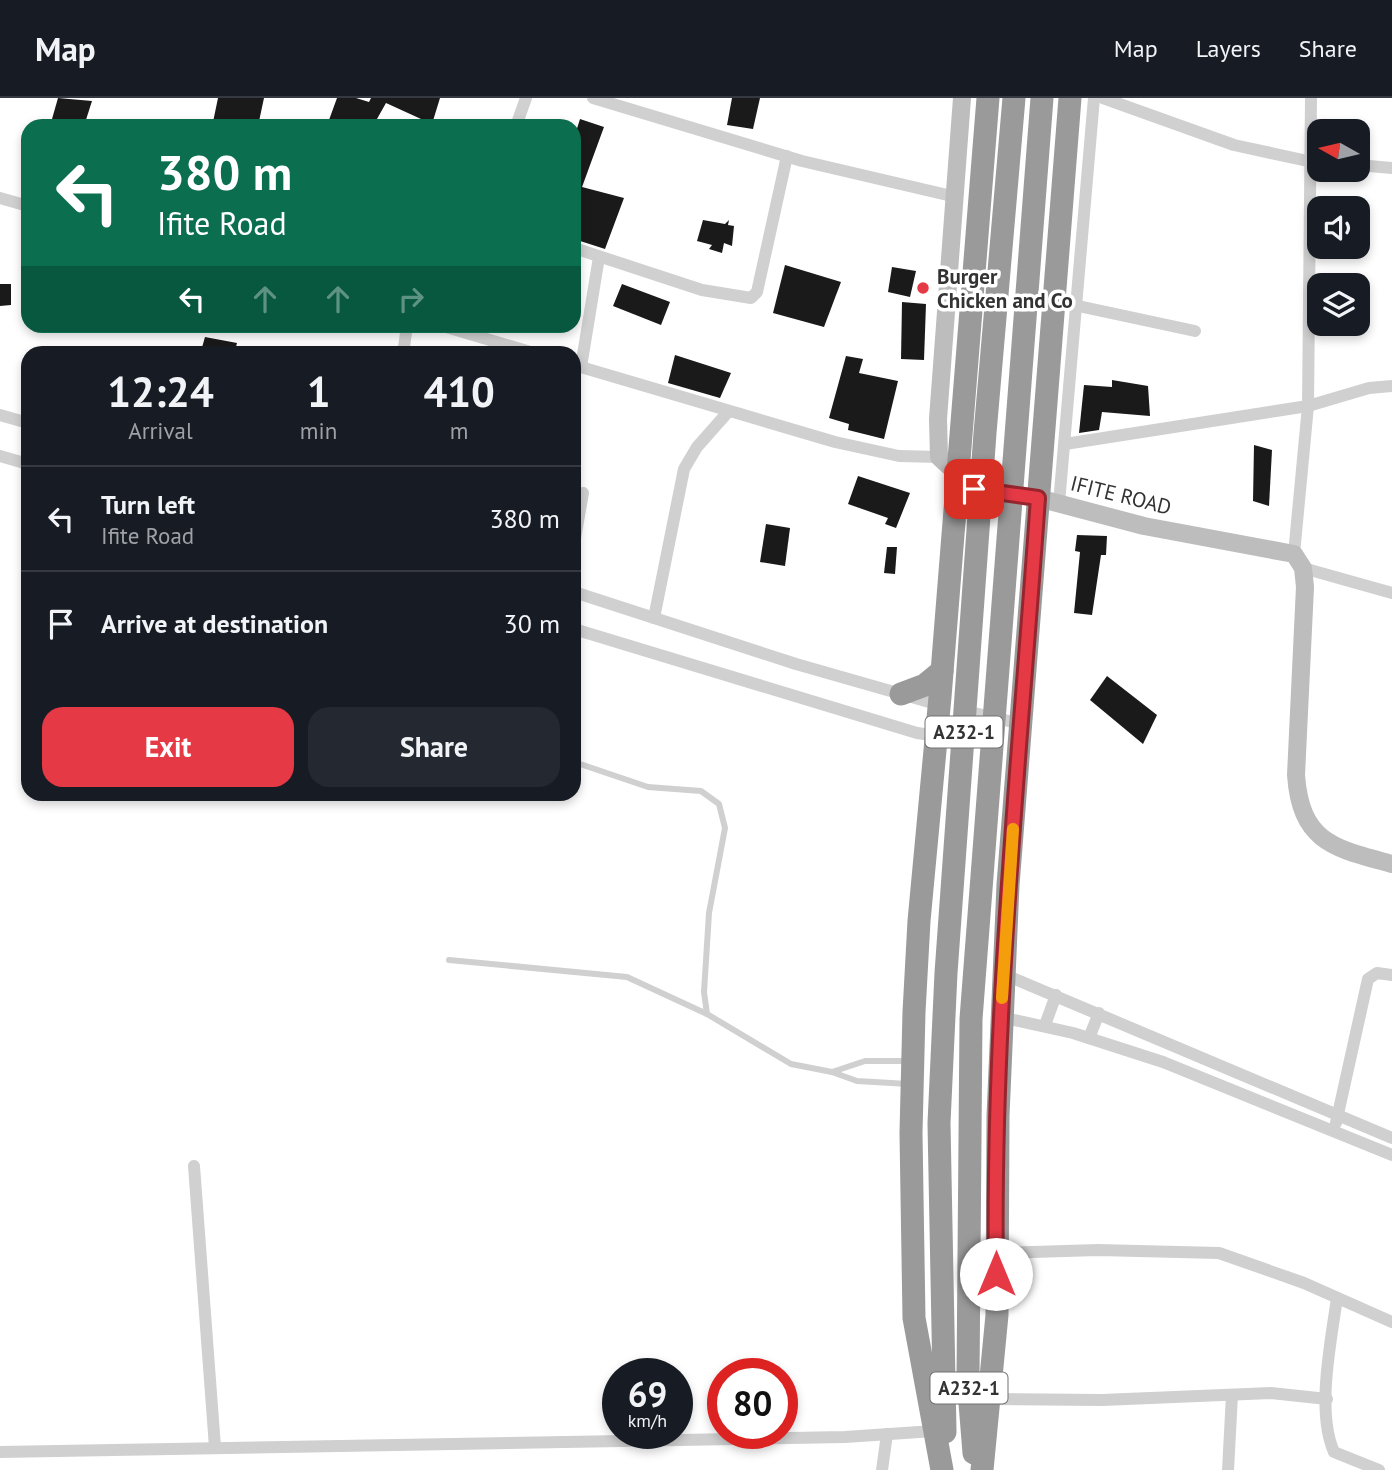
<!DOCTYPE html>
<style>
:root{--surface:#171b24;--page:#242831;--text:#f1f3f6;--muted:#9ea1a6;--line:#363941;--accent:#e63946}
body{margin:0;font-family:"PT Sans",sans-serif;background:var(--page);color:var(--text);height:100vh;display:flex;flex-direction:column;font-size:26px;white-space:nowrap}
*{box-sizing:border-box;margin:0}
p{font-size:23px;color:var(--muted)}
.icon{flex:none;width:38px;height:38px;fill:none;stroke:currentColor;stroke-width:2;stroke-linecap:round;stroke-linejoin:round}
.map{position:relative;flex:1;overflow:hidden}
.sheet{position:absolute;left:21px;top:248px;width:560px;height:455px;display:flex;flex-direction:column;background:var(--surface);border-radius:21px;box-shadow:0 4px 10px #0003}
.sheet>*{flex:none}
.top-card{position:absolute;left:21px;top:21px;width:560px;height:214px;border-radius:21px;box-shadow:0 4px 10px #0003;background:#0b6e4f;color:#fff;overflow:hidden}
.needle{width:46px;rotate:278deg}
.fabs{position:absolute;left:1307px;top:21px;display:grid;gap:14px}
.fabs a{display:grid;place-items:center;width:63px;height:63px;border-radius:14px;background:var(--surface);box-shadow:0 4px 10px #0003;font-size:35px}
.speed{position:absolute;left:602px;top:1260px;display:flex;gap:14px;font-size:35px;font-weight:700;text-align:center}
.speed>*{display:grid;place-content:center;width:91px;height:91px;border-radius:50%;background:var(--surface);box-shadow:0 4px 10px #0003;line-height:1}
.speed small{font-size:18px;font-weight:400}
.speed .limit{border:10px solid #d22;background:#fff;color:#111}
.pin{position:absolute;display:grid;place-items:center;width:60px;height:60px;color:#fff;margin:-30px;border-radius:14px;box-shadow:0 4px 10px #0006}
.me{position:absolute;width:77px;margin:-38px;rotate:0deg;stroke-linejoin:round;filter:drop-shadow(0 0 5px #0008)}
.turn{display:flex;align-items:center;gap:24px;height:147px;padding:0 21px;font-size:32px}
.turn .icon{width:91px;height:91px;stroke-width:2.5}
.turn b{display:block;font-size:49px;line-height:60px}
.lanes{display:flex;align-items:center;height:66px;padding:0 21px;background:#0003;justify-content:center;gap:35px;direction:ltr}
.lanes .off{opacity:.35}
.eta{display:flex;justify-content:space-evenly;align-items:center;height:119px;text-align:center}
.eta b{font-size:42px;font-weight:700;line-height:49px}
.button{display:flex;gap:14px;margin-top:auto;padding:14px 21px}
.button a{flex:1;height:80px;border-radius:21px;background:var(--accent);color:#fff;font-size:28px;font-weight:700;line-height:80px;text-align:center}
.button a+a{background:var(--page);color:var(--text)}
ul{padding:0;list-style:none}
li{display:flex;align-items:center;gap:21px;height:105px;padding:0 21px;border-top:2px solid var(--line)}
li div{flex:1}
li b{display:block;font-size:26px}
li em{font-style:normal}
header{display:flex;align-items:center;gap:42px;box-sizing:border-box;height:98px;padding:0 35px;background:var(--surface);border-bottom:2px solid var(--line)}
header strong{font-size:33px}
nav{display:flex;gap:38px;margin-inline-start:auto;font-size:24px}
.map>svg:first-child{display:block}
.building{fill:#1a1a1a}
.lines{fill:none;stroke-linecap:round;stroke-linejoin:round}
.lane{stroke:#d0d0d0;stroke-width:6}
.street{stroke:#d0d0d0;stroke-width:12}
.secondary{stroke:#bdbdbd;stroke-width:18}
.highway{stroke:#9a9a9a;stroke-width:23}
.route-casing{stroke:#96252e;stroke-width:18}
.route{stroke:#e63946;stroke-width:12}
.slow{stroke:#f59e0b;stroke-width:12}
.poi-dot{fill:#e63946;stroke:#fff;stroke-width:2.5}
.labels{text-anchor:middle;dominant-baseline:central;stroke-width:7;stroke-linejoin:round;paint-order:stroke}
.shield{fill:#fff;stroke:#707070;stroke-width:2}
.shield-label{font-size:19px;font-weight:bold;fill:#333}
.poi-label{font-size:21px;font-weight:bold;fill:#333;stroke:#fff;text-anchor:start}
.street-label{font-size:21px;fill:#333;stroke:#fff}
</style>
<header>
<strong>Map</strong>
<nav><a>Map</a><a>Layers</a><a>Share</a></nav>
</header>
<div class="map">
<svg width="1392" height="1372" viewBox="0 0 1392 1372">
<rect width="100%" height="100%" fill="#fff"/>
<g class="building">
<polygon points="58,0 92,3 84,28 50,28"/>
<polygon points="218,0 264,0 258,28 238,23 237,28 213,24"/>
<polygon points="337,0 356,0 369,4 371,0 440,0 432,26 386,5 373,28 335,28 329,22"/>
<polygon points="732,0 760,0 753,31 727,27"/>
<polygon points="580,21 604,29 582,89 624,100 605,151 574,141 574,40"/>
<polygon points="703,122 725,126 729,122 728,127 734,128 732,148 724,145 722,155 709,151 712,147 697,143"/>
<polygon points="785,167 841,184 824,229 773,215"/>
<polygon points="892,169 916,173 910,199 888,194"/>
<polygon points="0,186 11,186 11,207 0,208"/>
<polygon points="622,186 670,204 661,227 613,208"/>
<polygon points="902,204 926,206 924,262 901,261"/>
<polygon points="205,239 237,245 234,256 201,253"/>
<polygon points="675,257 731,275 720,300 668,285"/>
<polygon points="846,258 863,261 859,275 898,283 884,341 848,332 849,326 829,320"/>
<polygon points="1112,282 1148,288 1150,318 1102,314 1099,332 1079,335 1084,287 1112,289"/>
<polygon points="1254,347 1272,352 1269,408 1253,403"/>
<polygon points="858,378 910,395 896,430 885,426 888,420 848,406"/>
<polygon points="766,426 790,430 785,468 760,464"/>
<polygon points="1077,437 1107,438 1106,457 1101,457 1092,517 1074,515 1080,454 1075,453"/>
<polygon points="887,449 897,449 895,476 884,475"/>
<polygon points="1107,578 1157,617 1143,646 1090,602"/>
</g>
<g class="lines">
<g class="lane">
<polyline points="574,664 648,689 701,693 719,706 725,730 709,815 704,894 707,916"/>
<polyline points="260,696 283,699"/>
<polyline points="449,862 627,879 707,916 791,966 832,974 857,983 908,986"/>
<polyline points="832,974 865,963 909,963"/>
</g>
<g class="street">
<polyline points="593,0 802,63 956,99"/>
<polyline points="1103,0 1234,47 1317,65"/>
<polyline points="516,28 526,0"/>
<polyline points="1358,67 1392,70"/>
<polyline points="0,100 28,108"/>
<polyline points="574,150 702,192 751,200 757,194 787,58"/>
<polyline points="1069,206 1195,233"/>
<polyline points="443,228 537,256"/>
<polyline points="403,256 407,228"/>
<polyline points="574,267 835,344 899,358 939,359"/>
<polyline points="581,269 599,159"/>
<polyline points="0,317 28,325"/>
<polyline points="1065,346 1308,308 1369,290 1392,288"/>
<polyline points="0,358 28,366"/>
<polyline points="1059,405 1094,0"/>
<polyline points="574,446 583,395"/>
<polyline points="1294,456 1308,308 1311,0"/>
<polyline points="1303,470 1392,495"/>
<polyline points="574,494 796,566 943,608"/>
<polyline points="654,520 684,371 697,349 728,314"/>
<path d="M574,531L917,635C945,640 970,638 998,631"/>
<polyline points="961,612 1022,626"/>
<polyline points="1003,876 1392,1040"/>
<polyline points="1001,919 1073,935 1163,964 1392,1057"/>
<polyline points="1045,927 1056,897"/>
<polyline points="1089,940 1099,915"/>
<polyline points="1336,1025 1368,881 1377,875 1392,877"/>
<polyline points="194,1068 215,1349"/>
<polyline points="996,1155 1098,1152 1219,1155 1304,1185 1392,1224"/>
<path d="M1337,1200C1331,1243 1316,1314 1334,1354L1379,1372"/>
<polyline points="990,1301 1102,1302 1271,1295 1327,1301"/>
<polyline points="0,1354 845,1339 934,1333"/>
<polyline points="882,1372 887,1336"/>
<polyline points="1228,1372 1232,1297"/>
</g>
<path class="secondary" d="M962,0L938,321L939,359L974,391L1038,400L1144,428L1294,456L1303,470L1305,489L1296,677C1301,745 1334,750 1392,766"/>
<g class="highway">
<polyline points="901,596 925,587 942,573"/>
<polyline points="945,1334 939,1025 946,875 985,335 1014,0"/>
<polyline points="974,1355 968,1280 971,921 1042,0"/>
<polyline points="942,1372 914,1220 911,1035 914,914 919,823 940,599 988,0"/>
<polyline points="982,1372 997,1217 998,1018 1008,787 1070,0"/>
</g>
</g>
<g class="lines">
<defs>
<path id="route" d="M974,391L1038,400C1020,658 992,916 996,1176"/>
</defs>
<use href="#route" class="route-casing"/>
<use href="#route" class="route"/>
<polyline class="slow" points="1002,900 1013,731"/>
</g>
<circle class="poi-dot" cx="923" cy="190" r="7"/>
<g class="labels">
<g class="shield">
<rect x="925.5" y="618.5" width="77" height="31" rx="5"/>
<rect x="930.5" y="1274.5" width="77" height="31" rx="5"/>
</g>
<g class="shield-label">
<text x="964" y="634">A232-1</text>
<text x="969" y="1290">A232-1</text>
</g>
<g class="poi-label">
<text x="937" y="178">Burger<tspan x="937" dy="24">Chicken and Co</tspan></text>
</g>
<g class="street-label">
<text transform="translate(1121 397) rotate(14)">IFITE ROAD</text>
</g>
</g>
</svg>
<div class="fabs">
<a><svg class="needle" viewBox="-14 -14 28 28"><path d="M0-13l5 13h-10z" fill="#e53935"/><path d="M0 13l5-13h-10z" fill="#9ea1a6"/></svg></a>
<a><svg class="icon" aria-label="sound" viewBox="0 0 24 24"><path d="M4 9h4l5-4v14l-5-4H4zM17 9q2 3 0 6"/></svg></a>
<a><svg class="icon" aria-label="layers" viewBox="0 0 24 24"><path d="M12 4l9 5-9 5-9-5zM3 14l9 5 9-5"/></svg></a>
</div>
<div class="speed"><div>69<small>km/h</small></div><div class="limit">80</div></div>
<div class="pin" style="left:974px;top:391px;background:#d93025"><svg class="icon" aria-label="arrive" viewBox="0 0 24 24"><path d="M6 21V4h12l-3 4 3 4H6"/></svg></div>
<svg class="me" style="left:996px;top:1176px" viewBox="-20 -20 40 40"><circle r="19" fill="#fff"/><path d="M0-13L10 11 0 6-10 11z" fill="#e63946"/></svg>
<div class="top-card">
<div class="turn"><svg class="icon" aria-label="left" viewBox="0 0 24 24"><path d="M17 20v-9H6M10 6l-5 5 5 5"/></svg><div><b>380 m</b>Ifite Road</div></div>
<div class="lanes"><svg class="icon" aria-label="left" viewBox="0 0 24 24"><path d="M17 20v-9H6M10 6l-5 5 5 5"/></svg><svg class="icon off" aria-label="ahead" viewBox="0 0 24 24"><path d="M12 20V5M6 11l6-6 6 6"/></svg><svg class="icon off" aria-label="ahead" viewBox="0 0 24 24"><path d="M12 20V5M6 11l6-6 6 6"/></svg><svg class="icon off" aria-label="right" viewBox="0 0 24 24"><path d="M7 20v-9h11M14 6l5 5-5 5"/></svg></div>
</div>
<section class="sheet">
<div class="eta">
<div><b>12:24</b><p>Arrival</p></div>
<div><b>1</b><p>min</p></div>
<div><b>410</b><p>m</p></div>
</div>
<ul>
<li><svg class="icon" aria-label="left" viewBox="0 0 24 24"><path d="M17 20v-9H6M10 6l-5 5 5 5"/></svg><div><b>Turn left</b><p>Ifite Road</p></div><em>380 m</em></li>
<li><svg class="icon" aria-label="arrive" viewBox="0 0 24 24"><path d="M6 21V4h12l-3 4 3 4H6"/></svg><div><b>Arrive at destination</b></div><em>30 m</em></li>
</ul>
<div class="button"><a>Exit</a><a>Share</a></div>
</section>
</div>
